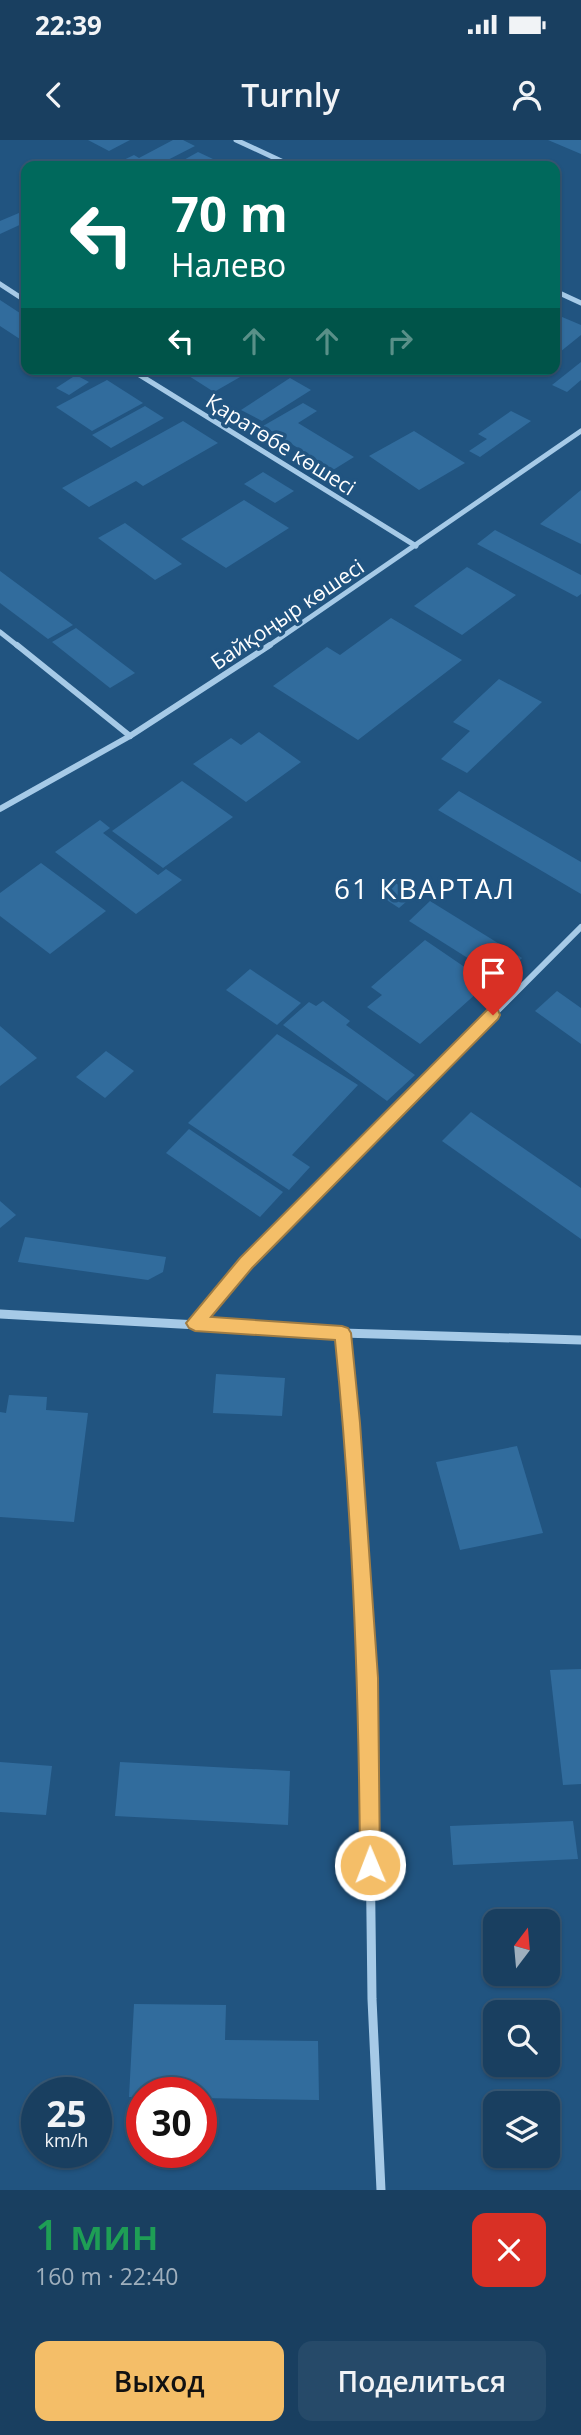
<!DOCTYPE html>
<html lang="ru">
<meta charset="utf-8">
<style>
:root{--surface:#193f60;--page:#264a69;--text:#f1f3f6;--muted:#9fafbd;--line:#375875;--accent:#f4be68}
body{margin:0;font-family:"Open Sans",sans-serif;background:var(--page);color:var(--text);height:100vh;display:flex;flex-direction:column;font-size:26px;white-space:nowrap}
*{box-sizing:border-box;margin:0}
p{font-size:23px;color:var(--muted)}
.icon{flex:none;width:38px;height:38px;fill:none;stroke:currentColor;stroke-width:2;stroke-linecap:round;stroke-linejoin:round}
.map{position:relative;height:2050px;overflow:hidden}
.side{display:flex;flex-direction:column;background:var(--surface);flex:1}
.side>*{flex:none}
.banner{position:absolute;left:21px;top:21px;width:539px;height:214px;border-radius:14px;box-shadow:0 2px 5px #0004,0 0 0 2px var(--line);background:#00695c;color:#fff;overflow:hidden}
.needle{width:46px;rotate:16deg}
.buttons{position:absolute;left:483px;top:1769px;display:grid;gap:14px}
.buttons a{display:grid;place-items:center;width:77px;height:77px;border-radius:14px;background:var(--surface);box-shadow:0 2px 5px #0004,0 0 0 2px var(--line);font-size:35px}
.speed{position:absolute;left:21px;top:1937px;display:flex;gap:14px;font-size:35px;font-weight:700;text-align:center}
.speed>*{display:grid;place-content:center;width:91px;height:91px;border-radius:50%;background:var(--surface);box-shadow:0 2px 5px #0004,0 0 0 2px var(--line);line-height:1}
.speed small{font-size:18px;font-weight:400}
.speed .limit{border:10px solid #d22;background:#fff;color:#111}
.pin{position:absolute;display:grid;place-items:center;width:60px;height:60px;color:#fff;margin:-72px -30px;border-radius:50% 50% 50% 0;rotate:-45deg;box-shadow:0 0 7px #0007}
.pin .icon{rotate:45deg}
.me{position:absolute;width:77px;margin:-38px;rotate:359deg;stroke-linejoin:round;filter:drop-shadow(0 0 5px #0008)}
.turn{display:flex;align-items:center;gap:24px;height:147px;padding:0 35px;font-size:32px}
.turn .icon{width:91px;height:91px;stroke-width:2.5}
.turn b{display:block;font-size:49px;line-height:60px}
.lanes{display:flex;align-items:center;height:66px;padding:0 35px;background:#0003;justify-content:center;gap:35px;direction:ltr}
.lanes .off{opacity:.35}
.round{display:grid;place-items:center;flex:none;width:74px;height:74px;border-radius:14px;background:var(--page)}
.summary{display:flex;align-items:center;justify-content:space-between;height:119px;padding:0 35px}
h1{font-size:42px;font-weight:600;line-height:52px;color:#1e9e55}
.primary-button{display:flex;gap:14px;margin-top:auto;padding:14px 35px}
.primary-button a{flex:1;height:80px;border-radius:14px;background:var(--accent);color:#111;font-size:28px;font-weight:600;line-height:80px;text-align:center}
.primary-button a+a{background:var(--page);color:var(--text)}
.status{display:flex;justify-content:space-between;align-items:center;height:49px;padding:0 35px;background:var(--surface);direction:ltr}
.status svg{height:19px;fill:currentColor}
header{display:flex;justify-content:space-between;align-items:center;height:91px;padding:0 35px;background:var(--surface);font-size:32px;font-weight:600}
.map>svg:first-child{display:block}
.building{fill:#316c9d}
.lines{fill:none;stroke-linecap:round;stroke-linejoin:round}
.street-far2{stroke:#a6cae7;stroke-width:5}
.street-far1{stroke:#a6cae7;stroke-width:6}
.street{stroke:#a6cae7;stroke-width:9}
.route{fill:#f4be68;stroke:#9f7c44;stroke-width:2}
.labels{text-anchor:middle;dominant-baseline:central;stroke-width:7;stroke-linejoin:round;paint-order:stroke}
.far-street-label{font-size:21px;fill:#fff;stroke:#215480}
.quarter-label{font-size:28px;letter-spacing:2px;fill:#fff;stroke:#215480}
</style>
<div class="status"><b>22:39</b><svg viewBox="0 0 49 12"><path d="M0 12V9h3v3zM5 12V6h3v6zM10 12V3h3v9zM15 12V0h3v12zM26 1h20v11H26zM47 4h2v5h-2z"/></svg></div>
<header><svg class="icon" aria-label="back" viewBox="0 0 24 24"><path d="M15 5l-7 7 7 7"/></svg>Turnly<svg class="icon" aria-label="person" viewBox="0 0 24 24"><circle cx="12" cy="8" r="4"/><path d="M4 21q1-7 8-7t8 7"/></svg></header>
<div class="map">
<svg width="581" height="2050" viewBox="0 0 581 2050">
<rect width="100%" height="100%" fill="#215480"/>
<g class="building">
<polygon points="88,0 130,0 109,11"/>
<polygon points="173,0 183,0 195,6 156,26 111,26 134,15 139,18"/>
<polygon points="548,0 581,0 581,14"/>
<polygon points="198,12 228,26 173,26"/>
<polygon points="26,70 26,82 0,94 0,81"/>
<polygon points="0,160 26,177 26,203 0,186"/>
<polygon points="555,174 581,185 581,195 555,216"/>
<polygon points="581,222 581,240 567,252 552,245"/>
<polygon points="178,229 254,229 214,252"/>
<polygon points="76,235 89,242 69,255 56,248"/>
<polygon points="290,238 311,250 262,281 241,270"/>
<polygon points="107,240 143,263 92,291 56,267"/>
<polygon points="303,263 317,271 298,283 354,317 333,330 263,286"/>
<polygon points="145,266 164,278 111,308 92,295"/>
<polygon points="511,271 531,281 480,317 469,311 487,299 478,294"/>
<polygon points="183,281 218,303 143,346 136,341 89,367 62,348"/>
<polygon points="414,291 465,323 419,350 369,316"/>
<polygon points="263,332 294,351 275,363 244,344"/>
<polygon points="581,350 581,404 540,384"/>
<polygon points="244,360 289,388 226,428 181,399"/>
<polygon points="125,383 182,424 155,440 98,398"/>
<polygon points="495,390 581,435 581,454 577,457 477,404"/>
<polygon points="467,427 516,455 462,495 414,466"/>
<polygon points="0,431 73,485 48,499 0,463"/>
<polygon points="391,478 462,520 358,600 273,546 327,507 340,515"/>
<polygon points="76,488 135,533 110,548 52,502"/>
<polygon points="499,539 542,562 467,633 441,619 470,591 453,582"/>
<polygon points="259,592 301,622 246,662 193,624 231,598 241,605"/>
<polygon points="182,641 233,677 163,728 112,691"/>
<polygon points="459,651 581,722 581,754 438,670"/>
<polygon points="100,680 110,688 103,693 158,735 166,729 182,740 136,774 55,712"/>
<polygon points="41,723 106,771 50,814 0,776 0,753"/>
<polygon points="394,742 414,755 399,768 379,755"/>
<polygon points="430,761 522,818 501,839 409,781"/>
<polygon points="425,800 488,843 420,904 367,867 382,855 371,847"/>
<polygon points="250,829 301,863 277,885 226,850"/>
<polygon points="557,851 581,868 581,904 535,871"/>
<polygon points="323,861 350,881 346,885 415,935 387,961 283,885 309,862 316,866"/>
<polygon points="0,886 37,918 0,946"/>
<polygon points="277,894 358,945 292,1015 310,1027 289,1050 188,983"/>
<polygon points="106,911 134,931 105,958 76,937"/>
<polygon points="471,972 581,1048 581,1099 442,1001"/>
<polygon points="189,989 283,1052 260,1077 166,1013"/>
<polygon points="0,1061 16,1075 0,1088"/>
<polygon points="25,1097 166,1117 163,1132 148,1140 18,1122"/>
<polygon points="216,1234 285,1238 282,1276 213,1273"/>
<polygon points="9,1255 47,1257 46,1270 88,1273 74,1382 0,1377 0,1272 6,1273"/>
<polygon points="517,1306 543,1393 460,1410 436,1322"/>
<polygon points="581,1529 581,1644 563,1645 550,1530"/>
<polygon points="0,1622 52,1626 46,1675 0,1672"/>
<polygon points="120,1622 290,1631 288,1685 115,1676"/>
<polygon points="573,1681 578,1719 453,1725 450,1686"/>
<polygon points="134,1864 226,1865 225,1900 318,1901 319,1960 201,1958 201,1953 142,1953 142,1957 129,1957"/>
</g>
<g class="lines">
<g class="street-far2">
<polyline points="236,0 292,26"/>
<polyline points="0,144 26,161"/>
<polyline points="555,151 581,163"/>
<polyline points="130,229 416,406"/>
<polyline points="0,492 19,507"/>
<polyline points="267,507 581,291"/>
</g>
<g class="street-far1">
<polyline points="17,505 130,596"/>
<polyline points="0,669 130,596 270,505"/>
<polyline points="203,1174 246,1123 581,787"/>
</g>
<g class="street">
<polyline points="0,1174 342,1193 581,1200"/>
<polyline points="195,1183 204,1172"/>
<polyline points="342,1193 352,1283 368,1538 372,1859 381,2050"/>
</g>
</g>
<path class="route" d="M493,869L498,870L500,875L498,879L252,1128L211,1177L342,1186L348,1188L351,1193L360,1283L378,1538L380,1725L377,1732L370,1735L363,1732L360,1725C359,1549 353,1376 335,1200L195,1191L189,1188L186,1183L240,1118L487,870Z"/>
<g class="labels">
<g class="far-street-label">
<text transform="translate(281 304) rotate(32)">Қаратөбе көшесі</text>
<text transform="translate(287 474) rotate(-34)">Байқоңыр көшесі</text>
</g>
<g class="quarter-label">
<text x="425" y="748">61 КВАРТАЛ</text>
</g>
</g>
</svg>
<div class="buttons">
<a><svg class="needle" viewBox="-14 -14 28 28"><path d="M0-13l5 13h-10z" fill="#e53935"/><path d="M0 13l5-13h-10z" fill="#9fafbd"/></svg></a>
<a><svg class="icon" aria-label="search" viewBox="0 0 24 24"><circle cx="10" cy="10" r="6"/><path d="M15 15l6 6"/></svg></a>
<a><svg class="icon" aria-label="layers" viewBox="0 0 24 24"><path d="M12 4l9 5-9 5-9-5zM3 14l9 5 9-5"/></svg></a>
</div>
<div class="speed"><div>25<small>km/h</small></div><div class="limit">30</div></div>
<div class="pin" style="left:493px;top:875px;background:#d93025"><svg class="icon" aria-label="arrive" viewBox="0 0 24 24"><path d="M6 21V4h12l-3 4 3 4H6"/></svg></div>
<svg class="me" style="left:370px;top:1725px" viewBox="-20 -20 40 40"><circle r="17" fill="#f4be68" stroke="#fff" stroke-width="3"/><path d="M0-11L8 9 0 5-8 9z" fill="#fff"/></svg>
<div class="banner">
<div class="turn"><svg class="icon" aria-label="left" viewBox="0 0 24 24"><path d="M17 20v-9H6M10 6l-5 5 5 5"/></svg><div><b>70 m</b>Налево</div></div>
<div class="lanes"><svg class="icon" aria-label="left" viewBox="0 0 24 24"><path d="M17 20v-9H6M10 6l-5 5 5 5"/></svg><svg class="icon off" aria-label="ahead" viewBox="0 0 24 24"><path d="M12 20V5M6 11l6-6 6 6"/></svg><svg class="icon off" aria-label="ahead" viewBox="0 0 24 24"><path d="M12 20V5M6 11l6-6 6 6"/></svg><svg class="icon off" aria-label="right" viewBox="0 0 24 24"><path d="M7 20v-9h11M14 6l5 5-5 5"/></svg></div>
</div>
</div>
<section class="side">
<div class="summary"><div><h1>1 мин</h1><p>160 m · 22:40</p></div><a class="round" style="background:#d93025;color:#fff"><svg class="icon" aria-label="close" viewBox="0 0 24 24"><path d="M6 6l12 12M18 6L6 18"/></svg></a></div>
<div class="primary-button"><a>Выход</a><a>Поделиться</a></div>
</section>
